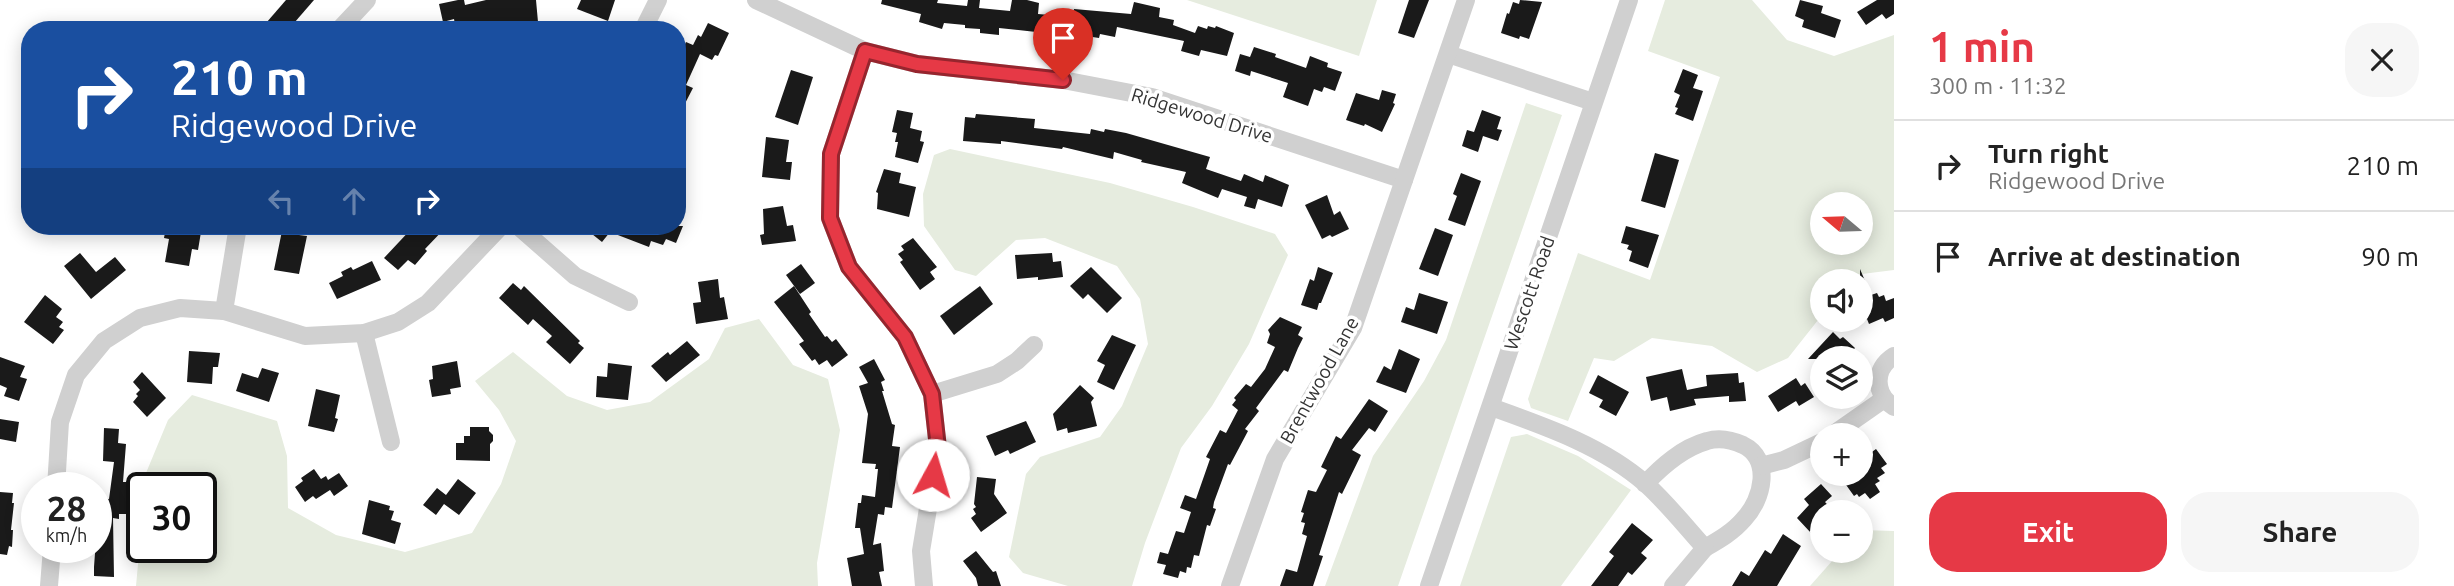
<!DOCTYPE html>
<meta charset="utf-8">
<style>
:root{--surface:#fff;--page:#f6f6f6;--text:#222;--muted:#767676;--line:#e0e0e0;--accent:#e63946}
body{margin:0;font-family:Ubuntu,sans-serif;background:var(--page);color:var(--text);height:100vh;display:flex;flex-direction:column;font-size:26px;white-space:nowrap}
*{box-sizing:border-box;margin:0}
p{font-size:23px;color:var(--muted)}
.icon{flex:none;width:38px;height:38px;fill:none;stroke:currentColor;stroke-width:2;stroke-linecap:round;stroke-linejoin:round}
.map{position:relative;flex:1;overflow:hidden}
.panel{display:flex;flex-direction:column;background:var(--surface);width:560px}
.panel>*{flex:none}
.hud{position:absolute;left:21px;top:21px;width:665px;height:214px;border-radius:28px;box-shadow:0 4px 18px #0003;background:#1a4fa0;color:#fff;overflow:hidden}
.needle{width:46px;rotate:289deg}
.tools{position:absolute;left:1810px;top:192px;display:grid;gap:14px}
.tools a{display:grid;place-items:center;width:63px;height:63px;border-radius:50%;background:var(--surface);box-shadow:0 4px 18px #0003;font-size:35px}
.speed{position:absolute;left:21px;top:472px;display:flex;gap:14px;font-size:35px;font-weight:700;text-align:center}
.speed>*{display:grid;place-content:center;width:91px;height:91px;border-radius:50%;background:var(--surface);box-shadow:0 4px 18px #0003;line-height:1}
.speed small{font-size:18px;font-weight:400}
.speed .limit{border:4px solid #111;border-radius:10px;background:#fff;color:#111}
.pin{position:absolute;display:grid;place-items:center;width:60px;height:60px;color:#fff;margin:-72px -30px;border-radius:50% 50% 50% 0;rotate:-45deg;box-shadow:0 0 7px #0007}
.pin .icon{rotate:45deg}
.me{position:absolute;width:77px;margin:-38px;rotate:6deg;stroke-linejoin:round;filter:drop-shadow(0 0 5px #0008)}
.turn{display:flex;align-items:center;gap:24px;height:147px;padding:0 35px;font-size:32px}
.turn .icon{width:91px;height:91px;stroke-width:2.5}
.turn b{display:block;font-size:49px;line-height:60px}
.lanes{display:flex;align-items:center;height:66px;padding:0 35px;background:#0003;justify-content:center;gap:35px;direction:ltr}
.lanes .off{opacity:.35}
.round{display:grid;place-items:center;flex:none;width:74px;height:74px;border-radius:28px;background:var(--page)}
.summary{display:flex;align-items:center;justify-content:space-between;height:119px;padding:0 35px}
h1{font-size:42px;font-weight:700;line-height:52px;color:var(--accent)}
.primary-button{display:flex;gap:14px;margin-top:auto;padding:14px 35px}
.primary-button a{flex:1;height:80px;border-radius:28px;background:var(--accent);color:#fff;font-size:28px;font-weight:700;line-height:80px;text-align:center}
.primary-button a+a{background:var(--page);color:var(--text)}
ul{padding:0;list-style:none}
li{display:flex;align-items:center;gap:21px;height:91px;padding:0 35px;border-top:2px solid var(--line)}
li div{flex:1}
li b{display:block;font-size:26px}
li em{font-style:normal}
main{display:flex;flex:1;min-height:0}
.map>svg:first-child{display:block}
.green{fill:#e6ecdf;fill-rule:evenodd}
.building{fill:#1a1a1a}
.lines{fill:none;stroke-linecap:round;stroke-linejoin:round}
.minor{stroke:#d0d0d0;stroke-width:18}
.route-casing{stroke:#96252e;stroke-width:18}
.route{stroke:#e63946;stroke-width:12}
.labels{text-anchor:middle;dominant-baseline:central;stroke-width:7;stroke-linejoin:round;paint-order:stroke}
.street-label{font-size:19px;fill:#333;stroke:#fff}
</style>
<main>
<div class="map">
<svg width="1894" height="586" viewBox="0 0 1894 586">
<rect width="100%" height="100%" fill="#fff"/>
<g class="green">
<polygon points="1187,0 1377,0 1359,56"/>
<path d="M1665,0H1752L1787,40L1834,56L1894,35V270L1854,275L1848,282H1822V315L1788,358L1757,372L1712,346L1652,338L1614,361L1594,358L1568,421L1531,408L1528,399L1578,253L1650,280L1720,77L1648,51ZM1822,205H1860V243H1822Z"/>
<polygon points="1526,103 1562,115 1398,586 1325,586 1373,456 1424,381 1446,340"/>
<polygon points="950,149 1110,183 1193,207 1275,234 1288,255 1249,344 1212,406 1181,448 1145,543 1132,586 1068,586 1023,573 1009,557 1026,474 1040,457 1100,437 1122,406 1148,344 1140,299 1117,266 1045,238 1016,240 976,276 955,270 924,226 923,194 934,155"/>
<polygon points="759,319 793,365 828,379 840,430 817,563 818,586 136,586 142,520 142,548 201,548 201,488 145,488 146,473 168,420 192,395 277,421 287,456 288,508 336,535 405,552 472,533 501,484 516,441 499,410 475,381 513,352 567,396 607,410 650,402 709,359 725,328"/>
<polygon points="1527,434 1578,456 1631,490 1561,586 1460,586 1511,437"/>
<polygon points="1861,530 1894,531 1894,586 1810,586 1841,551 1860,551"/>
</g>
<g class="building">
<polygon points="286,0 314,0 288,30 260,30"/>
<polygon points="458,0 464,0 465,5 486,0 536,0 538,22 484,30 456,30 454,19 443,22 439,4"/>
<polygon points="581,0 615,0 608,21 577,9"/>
<polygon points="882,0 938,0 937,3 967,6 968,0 980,0 979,8 1010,11 1012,0 1027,0 1039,3 1038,14 1073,17 1074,9 1131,14 1134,2 1160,8 1159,17 1174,20 1173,25 1195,33 1198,26 1207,29 1208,26 1215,28 1216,26 1234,33 1227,56 1201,50 1199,56 1181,51 1184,41 1117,27 1115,37 1100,34 1099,38 1054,31 1054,34 999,28 999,35 980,33 980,29 965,28 965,25 944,23 942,29 919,22 921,14 881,4"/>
<polygon points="1409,0 1429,0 1414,38 1398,33"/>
<polygon points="1520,0 1542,2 1529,39 1520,36 1519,39 1501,33 1507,13 1509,14 1513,2 1519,4"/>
<polygon points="1800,0 1823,6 1821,13 1841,20 1835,38 1802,27 1804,20 1795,16"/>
<polygon points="1877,0 1894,0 1894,14 1886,19 1882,14 1866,25 1857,12"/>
<polygon points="708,23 729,33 718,56 715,55 712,60 700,54 686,85 693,88 677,119 677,61 686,42 693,45 698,35 701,37"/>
<polygon points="1254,47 1276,54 1275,57 1306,68 1310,56 1328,63 1327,67 1342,72 1335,91 1324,87 1322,92 1314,89 1308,106 1283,97 1288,83 1251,71 1250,76 1235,71 1240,54 1250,57"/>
<polygon points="1683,69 1698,75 1693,88 1703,91 1693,121 1675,114 1678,108 1675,107 1680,95 1674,92"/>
<polygon points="791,70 813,77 798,125 775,117"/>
<polygon points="1382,90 1396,94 1393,103 1395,104 1382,132 1365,124 1364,126 1346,120 1356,93 1379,100"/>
<polygon points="897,110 913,113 910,128 922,131 920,141 924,142 918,163 895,157 898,142 895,142 897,133 892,132"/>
<polygon points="1482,110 1501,117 1497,129 1502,130 1498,141 1483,136 1478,152 1462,146 1467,130 1474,132"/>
<polygon points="976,114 1035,119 1034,128 1090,134 1091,129 1104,132 1105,129 1126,133 1210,157 1206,169 1241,181 1244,174 1263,182 1265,175 1289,185 1282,207 1258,199 1255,209 1244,206 1247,197 1222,189 1218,198 1182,183 1186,172 1141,162 1142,160 1114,152 1113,159 1063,147 1062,149 1001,141 1001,144 963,141 965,117 975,118"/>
<polygon points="766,137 789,140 786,162 792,162 790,180 762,177"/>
<polygon points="1655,153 1679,160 1665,208 1641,201"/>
<polygon points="884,169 901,173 899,183 916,187 909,217 877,209 878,193 876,192"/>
<polygon points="1461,173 1481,181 1465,226 1448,220 1457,196 1453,194"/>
<polygon points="1327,195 1334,215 1340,211 1349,229 1332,237 1330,235 1322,239 1305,205"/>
<polygon points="783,206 787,226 793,225 796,241 762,245 760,235 764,234 763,209"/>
<polygon points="283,226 300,228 299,235 307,236 299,274 274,270"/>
<polygon points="414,226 447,226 425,249 427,251 415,265 408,260 398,270 384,258"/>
<polygon points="582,226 683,226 676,243 666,239 663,245 651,241 649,247 610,232 602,242"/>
<polygon points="1626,226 1659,235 1648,268 1629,261 1632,251 1627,249 1629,245 1621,243"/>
<polygon points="166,227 201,232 198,250 192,249 189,266 165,262 169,239 164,238"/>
<polygon points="1435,228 1453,235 1438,276 1419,269"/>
<polygon points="913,238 937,267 930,272 935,279 920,290 900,262 903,260 898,254 904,250 901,246"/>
<polygon points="80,253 96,272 115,257 126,270 91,299 64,266"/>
<polygon points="1052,253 1053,262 1061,261 1063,277 1038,280 1038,277 1017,279 1015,255"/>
<polygon points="372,261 381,280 337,299 329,283 343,276 341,272 351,267 353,270"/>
<polygon points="801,264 815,283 800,294 786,275"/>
<polygon points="1091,267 1122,298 1107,313 1088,294 1083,299 1070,286"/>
<polygon points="1318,267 1333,273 1321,303 1319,303 1317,310 1301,305 1310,279 1314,281"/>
<polygon points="1860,269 1871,295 1877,293 1879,297 1884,295 1886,301 1894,298 1894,318 1885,322 1883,318 1869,324 1867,319 1860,321"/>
<polygon points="718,279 720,298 724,297 728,319 696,324 693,303 701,302 698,282"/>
<polygon points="513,283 521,290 524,286 580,341 578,343 584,348 570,364 546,342 552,336 533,319 528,325 499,298"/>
<polygon points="794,286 811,312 809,314 825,337 827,336 832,342 836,339 848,355 832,367 827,360 819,365 815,359 812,361 799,344 804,341 774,302"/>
<polygon points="980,286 993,304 954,335 940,316"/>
<polygon points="1419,293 1448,302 1437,334 1401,322 1406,307 1414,310"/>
<polygon points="45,295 62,309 56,317 63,322 59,327 64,330 53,344 24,322"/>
<polygon points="1280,317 1302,327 1298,335 1303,338 1298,348 1288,372 1284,370 1256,408 1259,411 1245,429 1248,431 1230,465 1228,464 1214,502 1213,508 1216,509 1210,526 1207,525 1199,556 1194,555 1191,568 1187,567 1186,573 1180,571 1178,578 1163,574 1166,565 1157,563 1160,552 1168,554 1176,531 1184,533 1191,512 1180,508 1185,495 1196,499 1210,459 1206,457 1220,430 1226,433 1238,410 1232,405 1236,400 1234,398 1246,384 1251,387 1265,369 1275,347 1267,343 1270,334 1268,330"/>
<polygon points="1833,332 1840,339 1843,337 1855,348 1845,359 1808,359"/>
<polygon points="1112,335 1136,345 1114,390 1097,382 1105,365 1097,361"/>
<polygon points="687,341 700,355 666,382 651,366 668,352 670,355"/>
<polygon points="1399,349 1420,359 1406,393 1376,382 1384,366 1391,370"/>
<polygon points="189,351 220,353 218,367 213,367 212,384 187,382"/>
<polygon points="0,357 25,366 20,377 27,379 19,401 4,396 7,388 0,385"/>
<polygon points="874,359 885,380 881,382 884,391 882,391 892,424 895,425 892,446 900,447 892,508 885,507 884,515 878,514 873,545 881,543 884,571 879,572 882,586 852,586 847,558 864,554 860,528 855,528 858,503 861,503 862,495 875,497 878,469 875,469 876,464 862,463 868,414 859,386 868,383 859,367"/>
<polygon points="457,361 461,387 450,389 451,394 432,397 429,380 433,379 432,366"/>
<polygon points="608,363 632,366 628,400 596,397 597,376 607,377"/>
<polygon points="262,368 279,373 269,402 236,391 242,373 258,378"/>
<polygon points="1682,369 1687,390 1707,386 1706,375 1738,373 1739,383 1744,382 1746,401 1729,402 1729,396 1694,399 1696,405 1670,411 1667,397 1651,401 1646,377"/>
<polygon points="142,372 166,398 147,417 133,402 138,396 136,394 140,390 133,382"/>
<polygon points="1598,375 1629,392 1616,416 1599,407 1603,400 1589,393"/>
<polygon points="1796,378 1801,386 1805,383 1814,397 1799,406 1796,401 1778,412 1768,396"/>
<polygon points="1080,385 1094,398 1091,402 1097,426 1068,433 1067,428 1057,431 1053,414"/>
<polygon points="316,389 340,395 335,418 338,419 334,432 308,426"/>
<polygon points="1369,399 1388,411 1375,432 1369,428 1352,450 1361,455 1342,494 1339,492 1319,555 1323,556 1313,586 1280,586 1286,569 1297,572 1307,536 1302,534 1305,523 1301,522 1304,513 1301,512 1308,490 1316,492 1327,470 1321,467 1336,436 1341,439"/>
<polygon points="0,419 19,422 16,442 0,439"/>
<polygon points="1026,421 1036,442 1010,454 1008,450 995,456 986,436"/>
<polygon points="470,427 489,427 489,431 493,435 493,441 490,444 490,461 456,460 456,443 464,443 464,436 470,436"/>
<polygon points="104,428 119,429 118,443 126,444 123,482 129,482 128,514 119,514 119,519 113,518 114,577 94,576 94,567 99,498 109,499 114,462 103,461"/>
<polygon points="1876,449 1887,464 1881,468 1885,473 1877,478 1880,481 1875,484 1880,492 1870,499 1865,493 1859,497 1857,494 1854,496 1844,482 1855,474 1860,474 1860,471 1867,466 1862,459"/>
<polygon points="314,469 321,479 326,476 328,480 339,473 348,486 334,496 330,490 316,499 313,496 305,502 295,487 303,481 301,478"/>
<polygon points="977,477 996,479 994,494 1007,513 981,532 971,518 976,514 973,509 976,507 974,504"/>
<polygon points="458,479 476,493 459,515 444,504 436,515 423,505 437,488 446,495"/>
<polygon points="1821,484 1832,496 1825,502 1835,513 1822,513 1822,523 1811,533 1797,518 1809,505 1804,499"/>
<polygon points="0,492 13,493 12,503 14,503 11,530 13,530 12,547 9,546 7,555 0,554"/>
<polygon points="369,500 390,506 389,510 394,511 391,520 401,523 395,544 362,534"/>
<polygon points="1632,523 1653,540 1641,553 1647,558 1632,575 1628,572 1618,586 1591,586 1614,556 1609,552"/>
<polygon points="1783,534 1801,546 1777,586 1732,586 1741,571 1749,576 1765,550 1771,554"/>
<polygon points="976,551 993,572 996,571 1001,586 978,586 976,578 963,561"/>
</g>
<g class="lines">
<g class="minor">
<polyline points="756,0 865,51 917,64 1063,80 1152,97 1404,180"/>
<polyline points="339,30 367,0"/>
<polyline points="643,30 658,0"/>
<polyline points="865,51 831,154 830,218 849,267 905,337 932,394 938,448 921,551 924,586"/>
<polyline points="1448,54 1593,102"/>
<polyline points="518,226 575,276 629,302"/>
<polyline points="224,311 238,226"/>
<polyline points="364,333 391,442"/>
<path d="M1894,356C1873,369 1874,394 1894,407"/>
<polyline points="932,394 997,374 1017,361 1034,345"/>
<path d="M1491,407C1544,426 1603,446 1646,484C1667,503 1686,527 1705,548C1719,540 1733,532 1744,519C1763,499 1772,459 1743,445C1732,440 1720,437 1707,441C1682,448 1662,466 1645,484"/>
<polyline points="1831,436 1884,399"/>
<polyline points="1761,466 1784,460 1822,442"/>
<polyline points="56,488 60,422 76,375 104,341 140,318 180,308 224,311 305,336 364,333 398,322 428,303 501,226"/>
<polyline points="49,586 52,548"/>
<polyline points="1230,586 1275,459 1353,328 1466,0"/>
<polyline points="1429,586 1629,0"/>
<polyline points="1673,586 1705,548"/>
</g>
</g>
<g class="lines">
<defs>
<polyline id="route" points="933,475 938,448 932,394 905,337 849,267 830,218 831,154 865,51 917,64 1063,80"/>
</defs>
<use href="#route" class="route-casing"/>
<use href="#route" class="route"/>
</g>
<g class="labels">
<g class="street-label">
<text transform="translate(1202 115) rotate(17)">Ridgewood Drive</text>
<text transform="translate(1529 293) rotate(-71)">Wescott Road</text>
<text transform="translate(1319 380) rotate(-61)">Brentwood Lane</text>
</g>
</g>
</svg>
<div class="tools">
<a><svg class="needle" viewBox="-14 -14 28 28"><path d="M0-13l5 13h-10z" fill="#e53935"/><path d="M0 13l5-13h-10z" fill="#767676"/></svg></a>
<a><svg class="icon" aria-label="sound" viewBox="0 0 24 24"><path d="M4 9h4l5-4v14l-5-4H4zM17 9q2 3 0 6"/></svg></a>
<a><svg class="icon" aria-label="layers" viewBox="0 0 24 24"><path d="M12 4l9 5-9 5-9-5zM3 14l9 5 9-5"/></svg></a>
<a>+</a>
<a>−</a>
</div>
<div class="speed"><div>28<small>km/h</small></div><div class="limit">30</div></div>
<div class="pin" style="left:1063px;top:80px;background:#d93025"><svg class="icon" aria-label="arrive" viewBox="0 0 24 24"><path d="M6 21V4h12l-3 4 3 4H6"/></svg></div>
<svg class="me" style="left:933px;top:475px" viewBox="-20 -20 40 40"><circle r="19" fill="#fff"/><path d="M0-13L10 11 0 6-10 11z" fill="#e63946"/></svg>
<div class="hud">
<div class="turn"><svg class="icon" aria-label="right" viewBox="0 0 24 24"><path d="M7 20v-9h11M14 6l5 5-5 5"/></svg><div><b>210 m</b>Ridgewood Drive</div></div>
<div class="lanes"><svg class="icon off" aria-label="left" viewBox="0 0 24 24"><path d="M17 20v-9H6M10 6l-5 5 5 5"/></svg><svg class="icon off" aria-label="ahead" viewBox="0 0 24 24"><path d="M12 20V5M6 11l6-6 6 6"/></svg><svg class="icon" aria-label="right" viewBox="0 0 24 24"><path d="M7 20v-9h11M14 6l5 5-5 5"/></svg></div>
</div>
</div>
<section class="panel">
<div class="summary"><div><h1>1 min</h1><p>300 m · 11:32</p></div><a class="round"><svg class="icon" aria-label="close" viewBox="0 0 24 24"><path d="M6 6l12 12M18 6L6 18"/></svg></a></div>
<ul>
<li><svg class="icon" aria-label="right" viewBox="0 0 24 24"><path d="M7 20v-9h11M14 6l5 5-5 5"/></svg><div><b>Turn right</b><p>Ridgewood Drive</p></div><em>210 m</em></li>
<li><svg class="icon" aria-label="arrive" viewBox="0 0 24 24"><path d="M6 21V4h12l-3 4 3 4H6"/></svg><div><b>Arrive at destination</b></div><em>90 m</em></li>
</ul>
<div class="primary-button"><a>Exit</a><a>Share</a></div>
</section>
</main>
